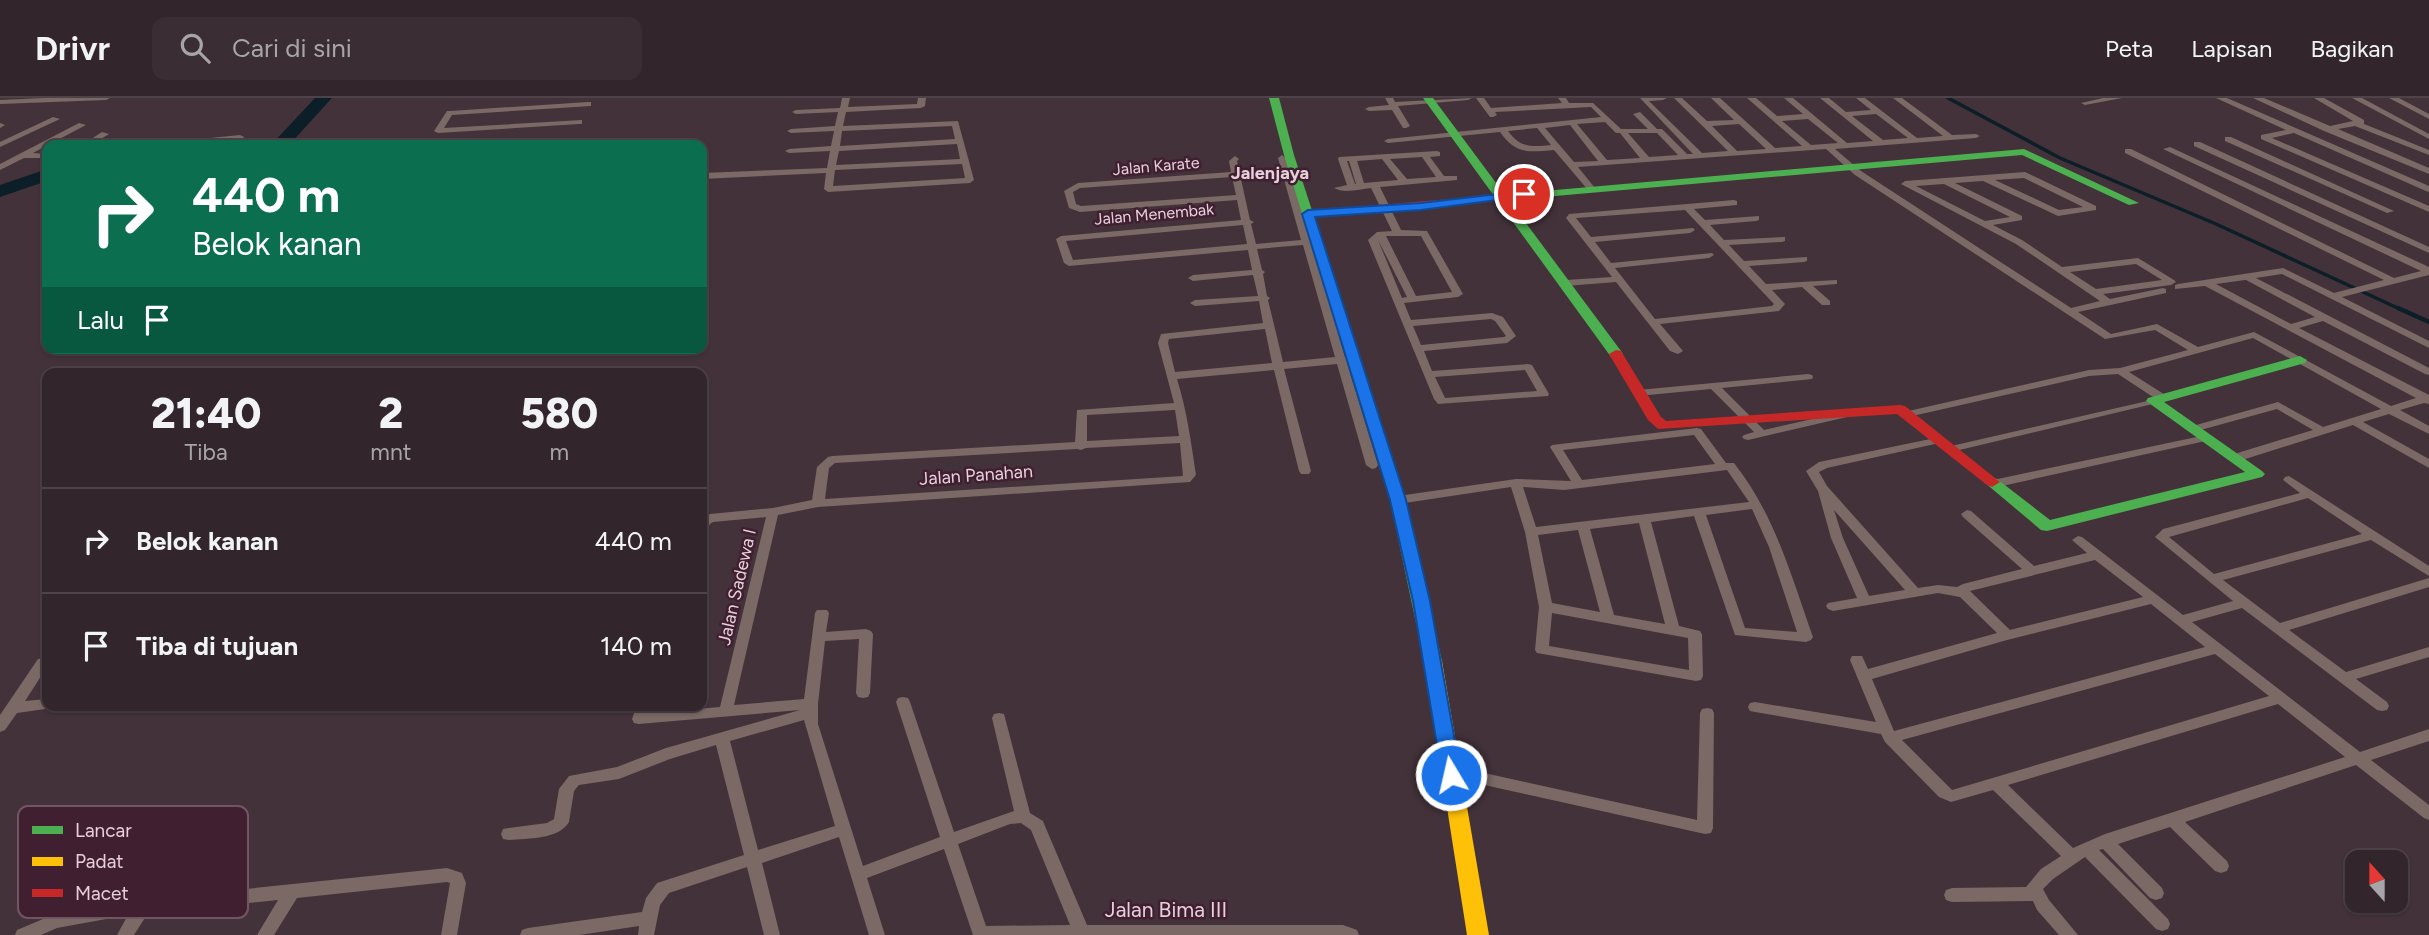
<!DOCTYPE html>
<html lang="id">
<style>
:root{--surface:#32262c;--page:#3a2e34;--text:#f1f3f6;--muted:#a8a5a9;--line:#4d4348}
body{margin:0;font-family:Figtree,sans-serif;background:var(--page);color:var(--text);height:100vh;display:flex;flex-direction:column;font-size:26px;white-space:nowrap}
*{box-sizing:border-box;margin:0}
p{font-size:23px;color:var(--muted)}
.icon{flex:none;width:38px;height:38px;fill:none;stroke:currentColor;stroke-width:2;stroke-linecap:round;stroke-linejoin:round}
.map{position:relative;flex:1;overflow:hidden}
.side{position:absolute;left:42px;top:270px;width:665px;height:343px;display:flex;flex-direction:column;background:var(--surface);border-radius:14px;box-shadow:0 2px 5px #0004,0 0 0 2px var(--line)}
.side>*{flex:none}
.banner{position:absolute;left:42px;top:42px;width:665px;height:214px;border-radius:14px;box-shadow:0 2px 5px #0004,0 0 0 2px var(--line);background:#0b6e4f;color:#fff;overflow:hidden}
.needle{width:46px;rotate:339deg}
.controls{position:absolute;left:2345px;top:752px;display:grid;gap:14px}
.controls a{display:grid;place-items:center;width:63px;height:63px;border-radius:14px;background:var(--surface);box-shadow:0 2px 5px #0004,0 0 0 2px var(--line);font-size:35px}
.pin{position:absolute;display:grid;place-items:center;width:60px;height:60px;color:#fff;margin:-30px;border:4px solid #fff;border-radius:50%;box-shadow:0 2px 7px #0007}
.me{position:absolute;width:77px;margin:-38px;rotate:351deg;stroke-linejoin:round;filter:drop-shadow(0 0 5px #0008)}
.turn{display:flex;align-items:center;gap:24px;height:147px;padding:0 35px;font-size:32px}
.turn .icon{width:91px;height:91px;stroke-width:2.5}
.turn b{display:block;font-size:49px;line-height:60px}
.then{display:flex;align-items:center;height:66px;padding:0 35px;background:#0003;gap:14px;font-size:26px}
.eta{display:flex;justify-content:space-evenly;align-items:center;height:119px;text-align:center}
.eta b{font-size:42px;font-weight:800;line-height:49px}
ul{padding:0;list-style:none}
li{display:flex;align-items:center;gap:21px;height:105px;padding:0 35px;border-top:2px solid var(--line)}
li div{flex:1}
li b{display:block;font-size:26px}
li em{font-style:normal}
header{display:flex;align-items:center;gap:42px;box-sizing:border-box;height:98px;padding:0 35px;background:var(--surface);border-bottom:2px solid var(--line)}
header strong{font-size:33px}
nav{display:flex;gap:38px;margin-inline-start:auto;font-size:24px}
.search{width:490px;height:63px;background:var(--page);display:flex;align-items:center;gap:18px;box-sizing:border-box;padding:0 24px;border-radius:14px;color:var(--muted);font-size:26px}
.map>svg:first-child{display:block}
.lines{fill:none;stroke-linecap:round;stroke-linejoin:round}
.stream-far1{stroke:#0c1f29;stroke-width:3.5}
.stream{stroke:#0c1f29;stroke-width:4.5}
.river{fill:#0c1f29;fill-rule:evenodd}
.street{fill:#7b6965;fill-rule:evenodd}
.fast{fill:#4caf50;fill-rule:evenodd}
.slow{fill:#ffc107;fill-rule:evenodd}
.jam{fill:#c62828;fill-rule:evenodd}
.route{fill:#1a73e8;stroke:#114b97;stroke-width:2}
.labels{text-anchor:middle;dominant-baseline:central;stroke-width:5;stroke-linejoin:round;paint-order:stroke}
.far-street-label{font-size:16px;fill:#e6d0da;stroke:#402030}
.far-quarter-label{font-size:18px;font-weight:bold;fill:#e6d0da;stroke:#402030}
.street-label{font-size:18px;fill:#e6d0da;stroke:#402030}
.near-street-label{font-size:21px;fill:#e6d0da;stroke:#402030}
.key{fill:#402030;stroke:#725563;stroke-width:2}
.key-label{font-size:19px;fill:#e6d0da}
</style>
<header>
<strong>Drivr</strong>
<div class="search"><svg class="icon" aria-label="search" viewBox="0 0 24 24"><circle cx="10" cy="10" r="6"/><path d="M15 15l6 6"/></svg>Cari di sini</div>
<nav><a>Peta</a><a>Lapisan</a><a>Bagikan</a></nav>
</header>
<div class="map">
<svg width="2429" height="837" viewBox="0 0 2429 837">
<rect width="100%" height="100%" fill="#43323a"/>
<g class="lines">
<polyline class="stream-far1" points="1948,0 2060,60 2216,126 2402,212"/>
<polyline class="stream" points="2398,210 2429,224"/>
<g class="river">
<polygon points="315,0 332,0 289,47 271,47"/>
<polygon points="47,71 47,83 0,99 0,87"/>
</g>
<g class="street">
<polygon points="44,0 110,0 106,2 0,6 0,2"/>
<path d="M842,0H850L848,9L917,6L918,0H926L925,8L921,10L846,14L843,28L958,23L974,82L970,85L828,94L824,91L826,75L702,81V75L827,70L830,53L789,55L785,53L789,51L831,48L834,33L791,35L787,33L791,31L835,28L838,14L796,16L792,14L796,12L840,10ZM952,28L955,41L840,48L842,33ZM957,46L960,61L836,67L839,53ZM962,66L965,80L833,88L835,72Z"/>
<polygon points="1385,0 1393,0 1395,4 1472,0 1468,2 1398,8 1410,28 1406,30 1403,30 1392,12 1369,13 1365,11 1369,9 1389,7"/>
<path d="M1476,0H1484L1491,10L1562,5L1558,0H1566L1569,5H1593L1621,31H1648L1633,16L1640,14L1657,31H1662L1687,56H1693L1640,0H1667L1663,2L1649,3L1702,55L1728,53L1674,0H1682L1707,23L1734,22L1711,0H1720L1775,50L1802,48L1747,0H1756L1777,18L1803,16L1784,0H1793L1847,45L1873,43L1820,0H1829L1846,14L1871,12L1856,0H1865L1917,40L1943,38L1893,0H1902L1952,37L1976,36L1980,38L1976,40L1835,51L1861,73L2071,210L2100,203L2016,146L1901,86L1905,83L2025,74L2096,108V112L2058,118L1983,83L1955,85L2022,118V122L1993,127L2022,142L2062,169L2138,160L2174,182L2176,184L2171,187L2103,196L2110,201L2163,190L2166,191V195L2078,214L2111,236L2157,226L2198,249L2254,234L2391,308L2416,300L2205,188L2175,191V187L2178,186L2283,170L2334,195L2384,182L2125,55V51H2131L2394,180L2421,173L2163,51L2170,49L2429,169V177L2342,199L2429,243V250L2282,176L2256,180L2429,270V277L2425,276L2323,223L2299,230L2429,297V306L2424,305L2400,312L2429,328V336L2389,316L2363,324L2429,361V370L2353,327L2239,363H2231L2229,360L2231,357L2313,332L2277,311L2197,333H2189L2187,331L2189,329L2278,304L2323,329L2381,311L2253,240L2129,274L2167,298L2168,300L2167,302L2157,301V305L1951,354L1947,353L1945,351L1947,349L2156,301L2118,276L2089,278L1908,319L1902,316L1904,314L2089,272L2120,270L2188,252L2155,232L2105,241L1855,77L1826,51L1578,69L1595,90L1591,93L1588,92L1554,52C1529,54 1516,57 1500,34L1388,45L1384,43L1388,41L1601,19L1591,9L1495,14L1497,17L1493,19H1490ZM1876,16L1908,40L1883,42L1852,18ZM1808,21L1838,45L1811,47L1782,23ZM1605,24L1616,35H1620L1640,60L1607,62L1577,26ZM1739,26L1766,51L1737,53L1712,28ZM1570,27L1598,63L1574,64L1545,30ZM1537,30L1551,47C1532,49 1520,50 1508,33ZM1628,35H1657L1678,57L1649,59ZM2024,80L2083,109L2059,112L1995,82ZM1944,86L2010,119L1985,123L1916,88ZM2136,166L2162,182L2096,191L2070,174ZM2245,182H2246L2315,219L2291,226L2216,186Z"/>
<polygon points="2103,0 2122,0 2085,7 2081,5"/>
<polygon points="2216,0 2227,0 2429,88 2429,94 2426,93 2294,35 2272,40 2429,108 2429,114 2261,41 2261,37 2286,32"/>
<polygon points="2253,0 2264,0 2330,28 2353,23 2314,0 2324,0 2364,22 2364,26 2429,52 2429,57 2355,28 2338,31 2429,70 2429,76 2324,33"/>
<polygon points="2352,0 2362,0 2429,36 2429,41"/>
<polygon points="2389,0 2399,0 2429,16 2429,21"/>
<polygon points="588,4 591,4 591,8 452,17 444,30 582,22 582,26 579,26 438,35 434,33 447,13 450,13"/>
<polygon points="53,19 60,21 0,49 0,44"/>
<polygon points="0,25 5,27 0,30"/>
<polygon points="79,25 86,27 33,55 47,56 47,60 24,60 0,72 0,66"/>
<polygon points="102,34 109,36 91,47 82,47"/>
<polygon points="240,37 244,39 243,41 182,47 156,47 160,45"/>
<polygon points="2225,39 2231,39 2394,113 2387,115 2225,43"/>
<polygon points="572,40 575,40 575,44 521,47 476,47 480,45"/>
<polygon points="2194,44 2200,44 2429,149 2429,155 2194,48"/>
<path d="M1437,53L1440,54V58L1430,59L1444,78H1457V82L1380,89L1401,132L1427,133L1463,196L1458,199L1404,205L1411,222L1492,215L1503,219L1516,238L1507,245L1424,253L1432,273L1528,266L1532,267L1549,296L1548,298L1438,306L1434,301L1368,142L1377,134L1392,133L1371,90C1360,91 1344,96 1334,90L1347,87L1338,61L1339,59ZM1422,59L1436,79L1407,81L1390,61ZM1382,61L1398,82L1364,85L1357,63ZM1347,63H1349L1356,86H1355ZM1386,138H1421L1452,194L1416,198ZM1378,142L1407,199L1402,200ZM1491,221L1495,223L1506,238L1504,239L1421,247L1413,228ZM1525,272L1537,293L1445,300L1435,279Z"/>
<path d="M1282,57L1286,60L1310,141L1317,140L1322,143L1312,146L1345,259L1353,258L1358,261L1357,263L1347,265L1378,367L1376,370L1372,371L1366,367L1337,266L1284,271L1311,373L1309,376H1301L1299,373L1274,272L1177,281C1187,313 1191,344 1196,377L1190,384L818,409L778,417L734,607L804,601L815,515L817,512H827L829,515L826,534L866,531L871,533L873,536L870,595L868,599L863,600L858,599L856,595L859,541L825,543L818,606V626L863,768L940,739L896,604L898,600L903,599L908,600L910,604L954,734L1014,713L992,620L994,616L999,615L1004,616L1030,715L1043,723L1045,728L1087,827H1343L1357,832L1359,837H973L944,751L867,780L885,837H869L839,739L762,765L780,837H764L747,769L669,795L660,807L654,837H638L639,828L580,837H520L522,832L528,830L642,814L646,800L657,785L744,757L716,647L670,661L619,681L579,687L574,693L569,724C558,742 528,740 509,742L503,741L501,736L503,731L509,730L547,725L554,721L559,691L569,678L617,669L666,650L800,612L639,626L634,625L632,621L637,607H651L648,615L720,609L766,419L713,424L710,426L706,434L702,435V420L710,416L773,410L812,402L817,369L828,359L832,358L1075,344L1077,312L1174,305L1158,245L1161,236L1263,225L1259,203L1195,208L1190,205L1195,202L1258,198L1253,177L1193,183L1188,180L1193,177L1252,172L1248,152L1069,168L1064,165L1056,141L1061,138L1241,122L1237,102L1080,114L1069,110L1064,93L1078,85L1231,74L1229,63L1235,58L1239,61L1237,63L1250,122L1254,124L1251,126L1256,146L1301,142L1278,60ZM1232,79L1236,97L1081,108L1076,106L1073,94L1080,90ZM1243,127L1247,146L1073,162L1066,143ZM1303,147L1335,259L1283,264L1268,202L1270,200L1267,198L1263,176L1265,174L1262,172L1257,151ZM1265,231L1272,265L1175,274L1168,245L1169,241ZM1175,312L1179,338L1087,343V317ZM1180,345L1183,378L825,401L829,370L835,365L1077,351L1081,352L1086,350ZM804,622L835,728L758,752L730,643ZM1021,725L1031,732L1070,827L986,828L958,746L1010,726Z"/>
<path d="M1734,102L1737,103V107L1694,111L1705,122L1759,118V122L1756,123L1710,127L1724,142L1785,139V143L1782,144L1729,147L1744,163L1807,159V163L1804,164L1749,168L1766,186L1837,182V186L1813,188L1830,203V207H1822L1802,189L1772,192L1785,206L1779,213L1660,226L1683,253L1678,256L1670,253L1616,184L1566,188L1561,185L1566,182L1612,179L1566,120L1569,116ZM1685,112L1774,206L1772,208L1655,221L1615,170L1709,160L1714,157L1712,155L1611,165L1595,144L1690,135L1695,132L1693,130L1591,139L1576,120Z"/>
<polygon points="1808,276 1812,277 1813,279 1812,281 1722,290 1764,332 1843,314 1849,317 1847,319 1748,342 1744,341 1742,339 1744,337 1754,334 1711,291 1638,298 1633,295 1638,292"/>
<path d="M1697,330L1701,331L1726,365H1734C1775,417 1791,477 1813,539L1811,542L1806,544L1735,537L1694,418L1651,424L1679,528L1700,533L1702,536L1703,578L1701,582L1696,583L1537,555L1535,552L1539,509L1525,434L1511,389L1398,406L1392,402L1398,398L1516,381L1571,383L1550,349L1552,347ZM1694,337L1715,366L1582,382L1563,352ZM1727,372L1749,404L1536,429L1523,389L1564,392ZM1752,411L1769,449L1797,534L1745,530L1706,417ZM1639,425L1665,526L1614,517L1590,431ZM1578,432L1600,514L1552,505L1538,437ZM1552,515L1688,540L1689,572L1549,548Z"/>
<polygon points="2206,337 2210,338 2212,340 2210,342 1993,390 1987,386 1993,382"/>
<path d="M1940,339L1946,342L1944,344L1827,370L1819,374L1827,388L1918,490L1938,487L1957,489L1963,486L2022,471L1963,419L1961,416L1967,412L1971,413L2034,468L2087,455L2072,442L2078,438L2082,439L2183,517L2233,503L2155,439L2163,431L2300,395L2283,382L2285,379L2289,378L2429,468V478L2371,442L2223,482L2280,525L2429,480V489L2289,532L2346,574L2429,549V559L2356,581L2387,604L2389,608L2387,612L2382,613L2377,612L2242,510L2192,524L2360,654L2429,631V643L2371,662L2429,707V722L2424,720L2356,667L2185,724L2227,763L2229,768L2227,773L2221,775L2215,773L2170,729L2118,746L2162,790L2164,795L2162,800L2156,802L2150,800L2103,751L2099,752L2168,821L2170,826L2168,831L2162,833L2156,831L2085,759L2053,781L2043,791L2049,802L2078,837H2059L2037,812L2033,803L1952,804L1946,802L1944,797L1946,792L1952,790L2026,789L2041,771L2061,758L1993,692L1951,704L1939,699L1885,644L1881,636L1755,614L1750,613L1748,609L1750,605L1755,604L1876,624L1850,562L1852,558H1862L1868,571L1997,535L1960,499L1938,495L1833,513L1828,511L1826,508L1828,505L1857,500L1831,440L1818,393L1806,373L1819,364ZM2308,400L2362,436L2214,476L2169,439ZM1834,412L1905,492L1869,498L1843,440ZM2095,462L2143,499L2010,532L1970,493ZM2151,506L2205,549L1894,633L1872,581L2007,542ZM2215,556L2269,598L1952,692L1902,642ZM2278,606L2345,659L2105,736L2073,750L2008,687Z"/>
<polygon points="43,560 47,561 47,569 25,603 47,601 47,607 53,607 52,610 17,615 5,632 0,634 0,617 38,561"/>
<polygon points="1707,610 1712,611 1714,615 1713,730 1711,735 1705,736 1471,684 1446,681 1443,677 1446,673 1451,671 1471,672 1697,722 1700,615 1702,611"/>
<polygon points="447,770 462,775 466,785 457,837 441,837 450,785 447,784 297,800 274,837 257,837 278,802 148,815 134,837 117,837 128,817 57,830 41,837 15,837 17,832 55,816 111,805"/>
</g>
<g class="fast">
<polygon points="1269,0 1279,0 1294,57 1406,402 1442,563 1439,568 1427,568 1424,563 1390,402 1284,57"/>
<polygon points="1423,0 1433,0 1621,253 1623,256 1621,259 1611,259"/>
<polygon points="2024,51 2139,105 2129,107 2022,57 1520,101 1514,98 1520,95"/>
<polygon points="2300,258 2307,262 2305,265 2164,304 2262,373 2265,376 2262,379 2047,433 2041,432 1984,384 1992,379 1997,381 2050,422 2245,374 2146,303 2148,300"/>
</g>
<polygon class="slow" points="1433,557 1439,558 1442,563 1489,837 1467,837 1424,563 1427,558"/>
<g class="jam">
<polygon points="1520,95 1526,98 1524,100 1308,119 1302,116 1308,113"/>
<polygon points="1616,252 1621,253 1661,319 1666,323 1900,307 1905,308 2000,384 1992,389 1987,387 1897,316 1658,331 1648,322 1609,256"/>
</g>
</g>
<polygon class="route" points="1524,93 1528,94 1528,98 1421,112 1315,119 1406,402 1430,503 1461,677 1458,682 1445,682 1442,677 1413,503 1390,402 1302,116 1308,112 1421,105"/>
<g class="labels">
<g class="far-street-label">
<text transform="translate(1156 68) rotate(-5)">Jalan Karate</text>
<text transform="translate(1154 116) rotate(-5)">Jalan Menembak</text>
</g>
<g class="far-quarter-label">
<text x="1270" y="75">Jalenjaya</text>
</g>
<g class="street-label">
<text transform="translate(976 377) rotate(-4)">Jalan Panahan</text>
<text transform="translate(737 489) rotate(-77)">Jalan Sadewa I</text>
</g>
<g class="near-street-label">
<text x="1166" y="811">Jalan Bima III</text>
</g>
</g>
<rect x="18" y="708" width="230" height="112" rx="10" class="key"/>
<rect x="32" y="728" width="31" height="8" fill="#4caf50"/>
<rect x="32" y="759" width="31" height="9" fill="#ffc107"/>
<rect x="32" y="791" width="31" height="8" fill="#c62828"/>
<g class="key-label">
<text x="75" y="739">Lancar</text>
<text x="75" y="770">Padat</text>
<text x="75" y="802">Macet</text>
</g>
</svg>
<div class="controls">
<a><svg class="needle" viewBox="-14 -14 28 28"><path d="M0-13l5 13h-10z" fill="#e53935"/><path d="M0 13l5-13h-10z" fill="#a8a5a9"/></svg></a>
</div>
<div class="pin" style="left:1524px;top:96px;background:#d93025"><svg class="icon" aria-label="arrive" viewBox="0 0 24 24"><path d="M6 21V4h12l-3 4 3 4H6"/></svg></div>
<svg class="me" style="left:1451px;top:677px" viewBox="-20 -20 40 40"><circle r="17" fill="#1a73e8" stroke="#fff" stroke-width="3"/><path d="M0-11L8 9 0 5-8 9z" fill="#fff"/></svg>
<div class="banner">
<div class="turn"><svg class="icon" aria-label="right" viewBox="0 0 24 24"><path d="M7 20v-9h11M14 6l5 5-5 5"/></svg><div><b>440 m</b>Belok kanan</div></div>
<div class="then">Lalu<svg class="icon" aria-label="arrive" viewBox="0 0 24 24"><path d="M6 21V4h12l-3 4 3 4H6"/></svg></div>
</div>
<section class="side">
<div class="eta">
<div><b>21:40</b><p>Tiba</p></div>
<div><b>2</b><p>mnt</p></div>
<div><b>580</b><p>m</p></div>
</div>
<ul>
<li><svg class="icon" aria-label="right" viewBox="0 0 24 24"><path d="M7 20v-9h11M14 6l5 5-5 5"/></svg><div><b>Belok kanan</b></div><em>440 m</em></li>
<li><svg class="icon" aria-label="arrive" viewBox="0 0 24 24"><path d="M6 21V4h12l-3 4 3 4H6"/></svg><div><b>Tiba di tujuan</b></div><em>140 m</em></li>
</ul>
</section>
</div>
